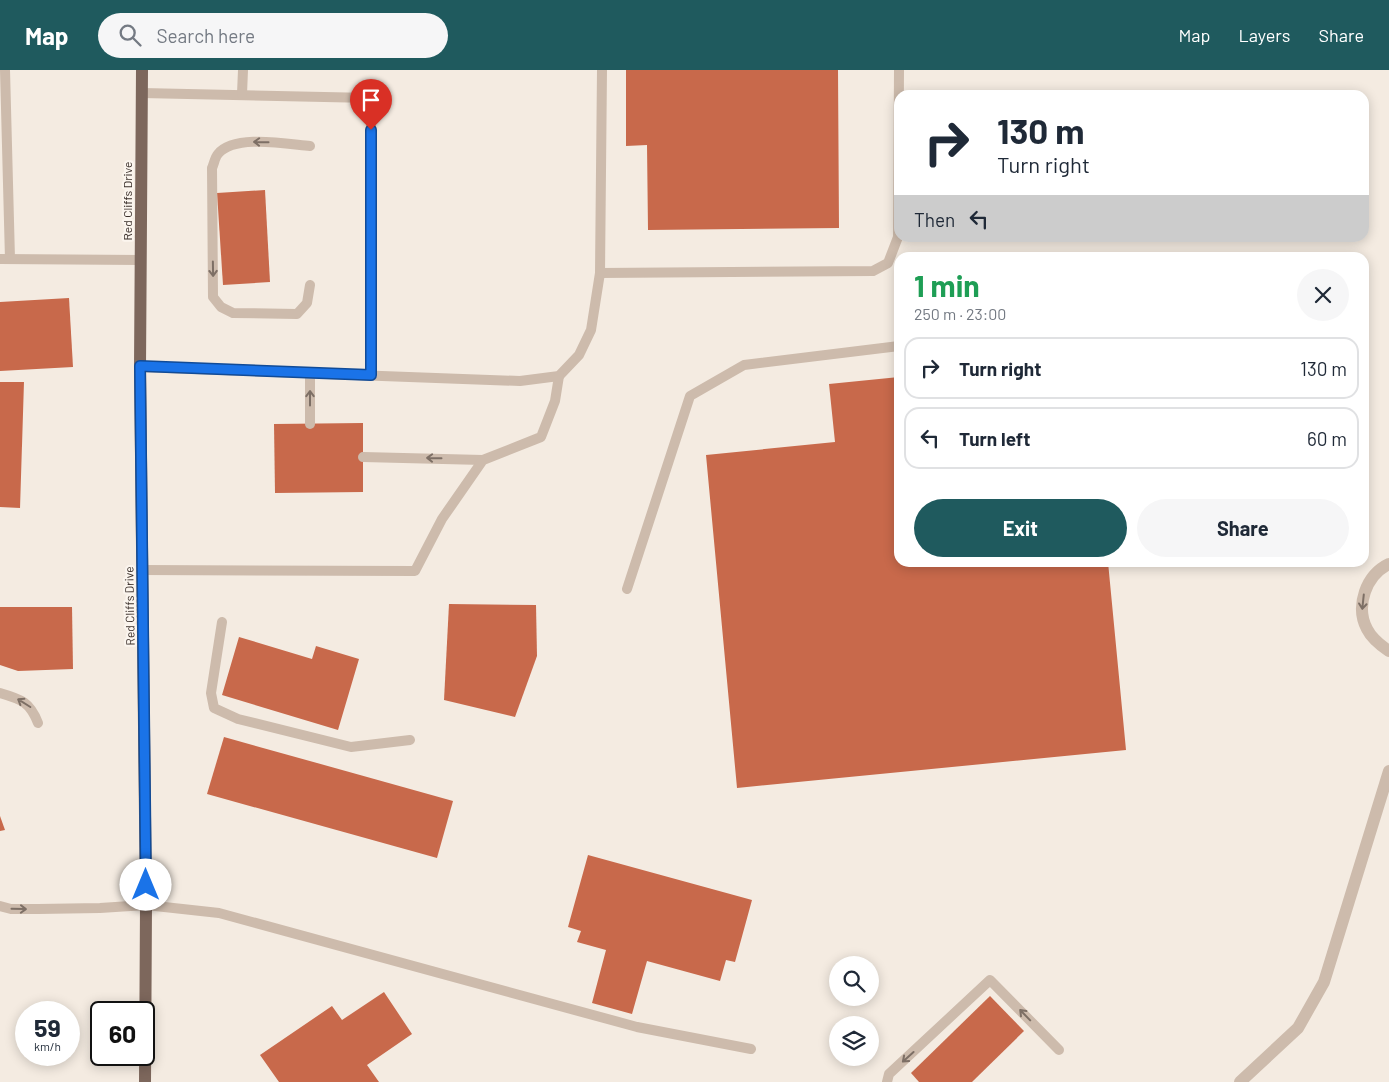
<!DOCTYPE html>
<meta charset="utf-8">
<style>
:root{--surface:#fff;--page:#f6f6f7;--text:#1f2937;--muted:#747a83;--line:#e0e1e3;--accent:#1f5a5e}
body{margin:0;font-family:Barlow,sans-serif;background:var(--page);color:var(--text);height:100vh;display:flex;flex-direction:column;font-size:19px;white-space:nowrap}
*{box-sizing:border-box;margin:0}
p{font-size:16px;color:var(--muted)}
.icon{flex:none;width:28px;height:28px;fill:none;stroke:currentColor;stroke-width:2;stroke-linecap:round;stroke-linejoin:round}
.map{position:relative;flex:1;overflow:hidden}
.details{position:absolute;left:894px;top:182px;width:475px;height:315px;display:flex;flex-direction:column;background:var(--surface);border-radius:15px;box-shadow:0 2px 12px #0003}
.details>*{flex:none}
.top-card{position:absolute;left:894px;top:20px;width:475px;height:152px;border-radius:15px;box-shadow:0 2px 12px #0003;background:#fff;color:var(--text);overflow:hidden}
.tools{position:absolute;left:829px;top:886px;display:grid;gap:10px}
.tools a{display:grid;place-items:center;width:50px;height:50px;border-radius:50%;background:var(--surface);box-shadow:0 2px 12px #0003;font-size:25px}
.speed{position:absolute;left:15px;top:931px;display:flex;gap:10px;font-size:25px;font-weight:700;text-align:center}
.speed>*{display:grid;place-content:center;width:65px;height:65px;border-radius:50%;background:var(--surface);box-shadow:0 2px 12px #0003;line-height:1}
.speed small{font-size:12px;font-weight:400}
.speed .limit{border:2px solid #111;border-radius:8px;background:#fff;color:#111}
.pin{position:absolute;display:grid;place-items:center;width:42px;height:42px;color:#fff;margin:-51px -21px;border-radius:50% 50% 50% 0;rotate:-45deg;box-shadow:0 0 5px #0007}
.pin .icon{rotate:45deg}
.me{position:absolute;width:55px;margin:-28px;rotate:0deg;stroke-linejoin:round;filter:drop-shadow(0 0 4px #0008)}
.turn{display:flex;align-items:center;gap:18px;height:105px;padding:0 20px;font-size:22px}
.turn .icon{width:65px;height:65px;stroke-width:2.5}
.turn b{display:block;font-size:35px;line-height:42px}
.then{display:flex;align-items:center;height:48px;padding:0 20px;background:#0003;gap:10px;font-size:19px}
.round{display:grid;place-items:center;flex:none;width:52px;height:52px;border-radius:26px;background:var(--page)}
.head{display:flex;align-items:center;justify-content:space-between;height:85px;padding:0 20px}
h1{font-size:30px;font-weight:700;line-height:38px;color:#1e9e55}
.cta{display:flex;gap:10px;margin-top:auto;padding:10px 20px}
.cta a{flex:1;height:58px;border-radius:30px;background:var(--accent);color:#fff;font-size:20px;font-weight:700;line-height:58px;text-align:center}
.cta a+a{background:var(--page);color:var(--text)}
ul{padding:0;list-style:none}
li{display:flex;align-items:center;gap:15px;height:62px;margin:0 10px 8px;padding:0 10px;border:2px solid var(--line);border-radius:15px}
li div{flex:1}
li b{display:block;font-size:19px}
li em{font-style:normal}
header{display:flex;align-items:center;gap:30px;box-sizing:border-box;height:70px;padding:0 25px;background:var(--accent);color:#fff}
header strong{font-size:24px}
nav{display:flex;gap:28px;margin-inline-start:auto;font-size:18px}
.search{width:350px;height:45px;background:var(--page);display:flex;align-items:center;gap:12px;box-sizing:border-box;padding:0 18px;border-radius:28px;color:var(--muted);font-size:19px}
.map>svg:first-child{display:block}
.building{fill:#c8694b}
.lines{fill:none;stroke-linecap:round;stroke-linejoin:round}
.service{stroke:#cdbbac;stroke-width:10}
.minor{stroke:#cdbbac;stroke-width:12}
.primary{stroke:#7d675c;stroke-width:12}
.oneway{stroke:#7d6f65}
.route-casing{stroke:#114b97;stroke-width:12}
.route{stroke:#1a73e8;stroke-width:9}
.labels{text-anchor:middle;dominant-baseline:central;stroke-width:4.5;stroke-linejoin:round;paint-order:stroke}
.street-label{font-size:12px;fill:#3b302b;stroke:#fbf5ee}
</style>
<header>
<strong>Map</strong>
<div class="search"><svg class="icon" aria-label="search" viewBox="0 0 24 24"><circle cx="10" cy="10" r="6"/><path d="M15 15l6 6"/></svg>Search here</div>
<nav><a>Map</a><a>Layers</a><a>Share</a></nav>
</header>
<div class="map">
<svg width="1389" height="1012" viewBox="0 0 1389 1012">
<rect width="100%" height="100%" fill="#f4ebe1"/>
<g class="building">
<polygon points="626,0 838,0 839,158 648,160 647,75 626,76"/>
<polygon points="265,120 270,212 223,215 217,123"/>
<polygon points="69,228 73,297 0,301 0,232"/>
<polygon points="899,307 899,492 1108,492 1126,680 737,718 706,385 835,372 829,314"/>
<polygon points="0,312 24,312 20,438 0,437"/>
<polygon points="363,353 363,422 275,423 274,354"/>
<polygon points="449,534 536,535 537,586 515,647 444,630"/>
<polygon points="0,537 72,537 73,599 18,601 0,595"/>
<polygon points="239,567 312,589 316,576 359,589 338,660 222,625"/>
<polygon points="224,667 453,731 437,788 207,724"/>
<polygon points="0,746 5,760 0,761"/>
<polygon points="588,785 752,830 735,892 726,890 720,911 647,891 632,944 592,933 606,880 577,872 581,861 568,857"/>
<polygon points="384,922 412,964 367,995 379,1012 279,1012 260,985 332,936 342,950"/>
<polygon points="990,926 1024,961 972,1012 919,1012 911,1003"/>
</g>
<g class="lines">
<g class="service">
<polyline points="5,0 10,189"/>
<polyline points="142,23 371,28 371,305"/>
<polyline points="242,24 243,0"/>
<path d="M310,76C287,74 234,64 218,84C215,87 214,94 212,98L213,227L221,237L233,243L297,244L307,233L310,215"/>
<polyline points="0,189 141,190"/>
<polyline points="600,203 873,201 888,193 898,167 899,0"/>
<polyline points="140,297 520,311 559,306 579,285 591,260 600,203 602,0"/>
<polyline points="310,354 310,302"/>
<polyline points="363,387 483,390"/>
<polyline points="142,500 415,501 442,449 483,390 541,367 555,331 559,306"/>
<polyline points="627,519 690,326 744,295 899,276"/>
<polyline points="222,552 211,623 214,638 238,649 351,677 410,670"/>
<path d="M0,623C21,629 30,632 38,653"/>
<polyline points="0,836 11,839 38,839 100,838 146,835 219,843 637,957 751,979"/>
<polyline points="887,1012 889,1004 990,910 1059,980"/>
</g>
<g class="minor">
<path d="M1389,494C1366,505 1355,536 1367,559C1372,569 1380,575 1389,581"/>
<polyline points="1240,1012 1298,958 1324,912 1389,701"/>
</g>
<polyline class="primary" points="142,0 140,297 146,835 145,1012"/>
</g>
<defs><path id="oneway-shaft" d="M-6 0H5M1.5-3L5.5 0L1.5 3" fill="none" stroke-width="1.6" stroke-linecap="round" stroke-linejoin="round" transform="scale(1.25)"/></defs>
<g class="oneway">
<use href="#oneway-shaft" transform="translate(261 72) rotate(-179)"/>
<use href="#oneway-shaft" transform="translate(213 199) rotate(89)"/>
<use href="#oneway-shaft" transform="translate(310 328) rotate(-90)"/>
<use href="#oneway-shaft" transform="translate(434 388) rotate(-179)"/>
<use href="#oneway-shaft" transform="translate(1363 532) rotate(96)"/>
<use href="#oneway-shaft" transform="translate(24 633) rotate(-148)"/>
<use href="#oneway-shaft" transform="translate(19 839) rotate(1)"/>
<use href="#oneway-shaft" transform="translate(1025 945) rotate(-134)"/>
<use href="#oneway-shaft" transform="translate(908 987) rotate(138)"/>
</g>
<g class="lines">
<defs>
<polyline id="route" points="146,815 140,296 371,305 371,60"/>
</defs>
<use href="#route" class="route-casing"/>
<use href="#route" class="route"/>
</g>
<g class="labels">
<g class="street-label">
<text transform="translate(127 131) rotate(-90)">Red Cliffs Drive</text>
<text transform="translate(129 536) rotate(-91)">Red Cliffs Drive</text>
</g>
</g>
</svg>
<div class="tools">
<a><svg class="icon" aria-label="search" viewBox="0 0 24 24"><circle cx="10" cy="10" r="6"/><path d="M15 15l6 6"/></svg></a>
<a><svg class="icon" aria-label="layers" viewBox="0 0 24 24"><path d="M12 4l9 5-9 5-9-5zM3 14l9 5 9-5"/></svg></a>
</div>
<div class="speed"><div>59<small>km/h</small></div><div class="limit">60</div></div>
<div class="pin" style="left:371px;top:60px;background:#d93025"><svg class="icon" aria-label="arrive" viewBox="0 0 24 24"><path d="M6 21V4h12l-3 4 3 4H6"/></svg></div>
<svg class="me" style="left:146px;top:815px" viewBox="-20 -20 40 40"><circle r="19" fill="#fff"/><path d="M0-13L10 11 0 6-10 11z" fill="#1a73e8"/></svg>
<div class="top-card">
<div class="turn"><svg class="icon" aria-label="right" viewBox="0 0 24 24"><path d="M7 20v-9h11M14 6l5 5-5 5"/></svg><div><b>130 m</b>Turn right</div></div>
<div class="then">Then<svg class="icon" aria-label="left" viewBox="0 0 24 24"><path d="M17 20v-9H6M10 6l-5 5 5 5"/></svg></div>
</div>
<section class="details">
<div class="head"><div><h1>1 min</h1><p>250 m · 23:00</p></div><a class="round"><svg class="icon" aria-label="close" viewBox="0 0 24 24"><path d="M6 6l12 12M18 6L6 18"/></svg></a></div>
<ul>
<li><svg class="icon" aria-label="right" viewBox="0 0 24 24"><path d="M7 20v-9h11M14 6l5 5-5 5"/></svg><div><b>Turn right</b></div><em>130 m</em></li>
<li><svg class="icon" aria-label="left" viewBox="0 0 24 24"><path d="M17 20v-9H6M10 6l-5 5 5 5"/></svg><div><b>Turn left</b></div><em>60 m</em></li>
</ul>
<div class="cta"><a>Exit</a><a>Share</a></div>
</section>
</div>
